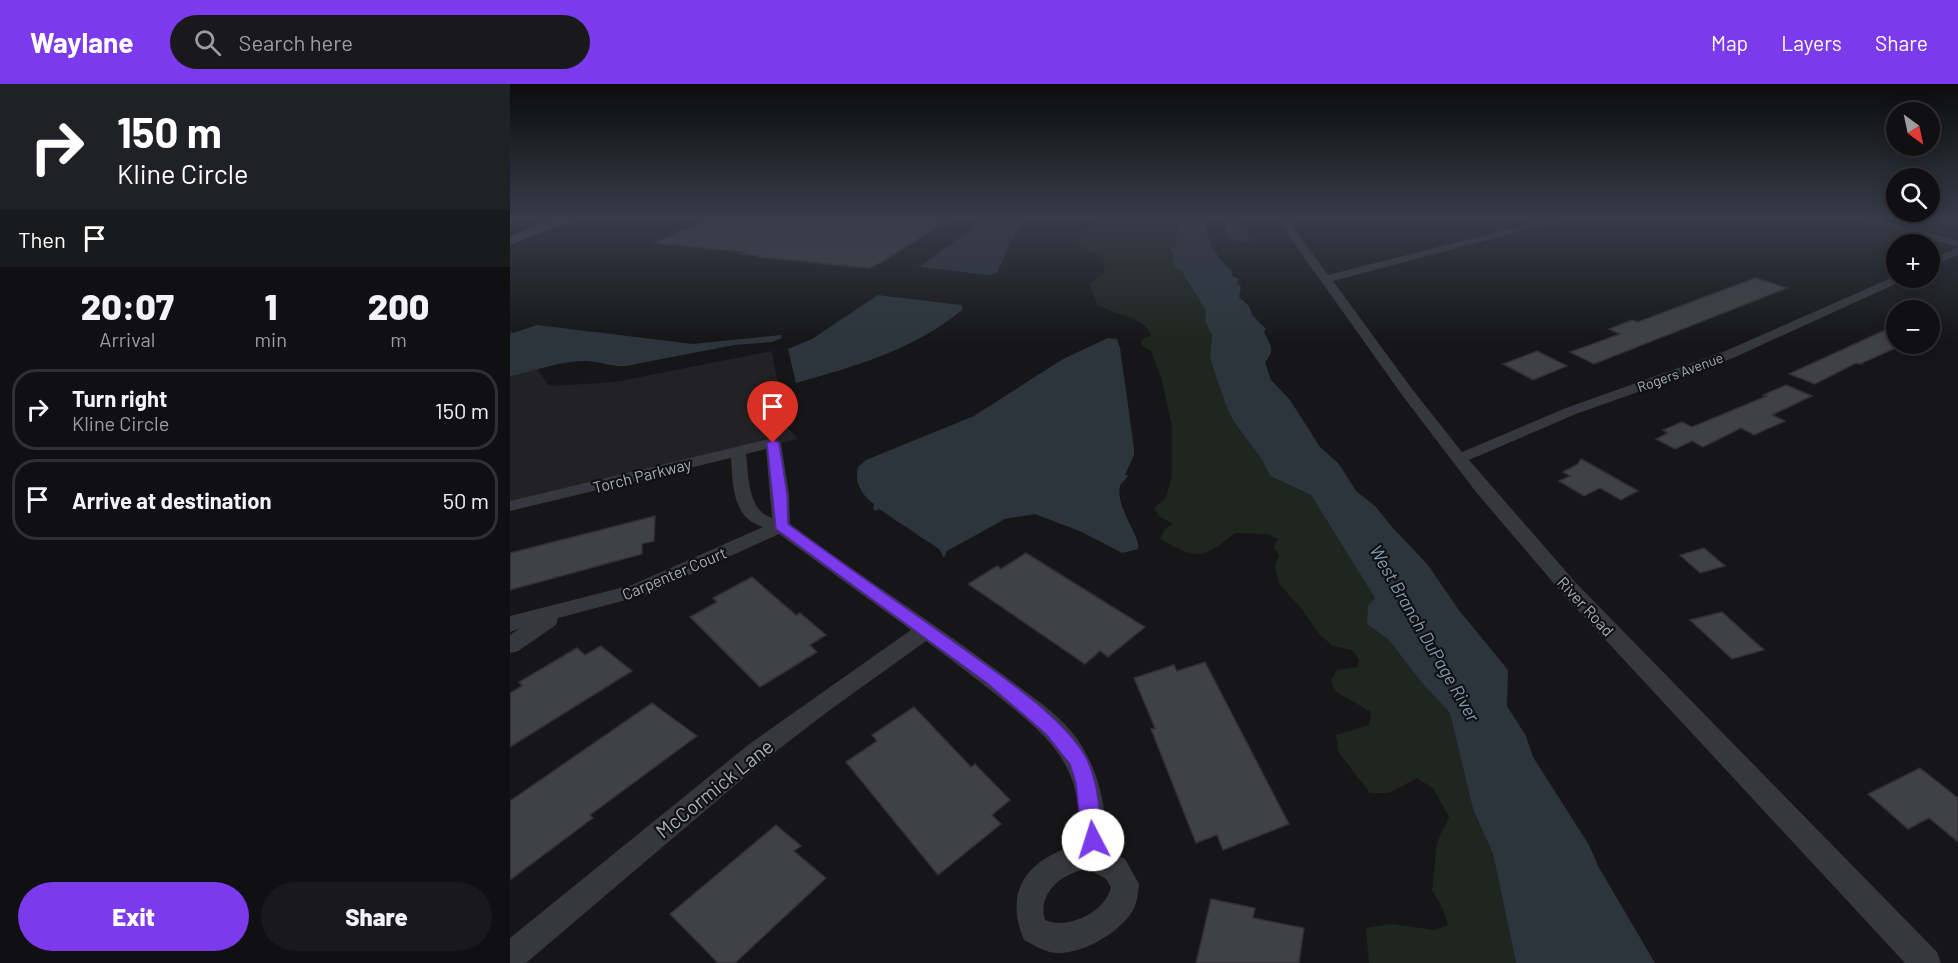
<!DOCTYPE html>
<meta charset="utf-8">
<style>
:root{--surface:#101012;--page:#19191b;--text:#f1f3f6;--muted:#9c9d9f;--line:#303032;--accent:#7c3aed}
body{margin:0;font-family:Barlow,sans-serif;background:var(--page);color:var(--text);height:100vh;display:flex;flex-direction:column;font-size:22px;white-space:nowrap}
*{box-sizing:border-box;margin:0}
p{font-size:20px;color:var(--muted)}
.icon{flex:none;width:33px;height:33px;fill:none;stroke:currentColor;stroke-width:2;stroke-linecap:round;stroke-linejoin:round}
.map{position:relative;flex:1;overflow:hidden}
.details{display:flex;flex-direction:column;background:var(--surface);width:510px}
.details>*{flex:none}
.hud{background:#202124;color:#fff;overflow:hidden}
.needle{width:39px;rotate:147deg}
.fabs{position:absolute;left:1376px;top:18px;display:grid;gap:12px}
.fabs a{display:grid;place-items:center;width:54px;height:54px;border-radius:50%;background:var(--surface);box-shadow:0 3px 15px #0003,0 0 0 2px var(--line);font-size:30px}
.pin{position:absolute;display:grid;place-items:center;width:51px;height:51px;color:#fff;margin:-62px -26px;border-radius:50% 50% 50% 0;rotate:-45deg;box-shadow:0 0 6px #0007}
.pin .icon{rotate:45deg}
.me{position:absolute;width:66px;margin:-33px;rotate:355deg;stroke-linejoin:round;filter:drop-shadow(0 0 4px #0008)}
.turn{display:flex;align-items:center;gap:21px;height:126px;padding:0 18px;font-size:27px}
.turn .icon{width:78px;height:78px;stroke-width:2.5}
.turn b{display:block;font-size:42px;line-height:51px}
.then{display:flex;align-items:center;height:57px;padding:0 18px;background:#0003;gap:12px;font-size:22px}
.eta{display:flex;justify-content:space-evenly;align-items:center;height:102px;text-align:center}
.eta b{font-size:36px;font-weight:800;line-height:42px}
.button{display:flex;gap:12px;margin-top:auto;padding:12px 18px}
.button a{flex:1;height:69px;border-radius:36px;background:var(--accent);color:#fff;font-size:24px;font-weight:800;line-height:69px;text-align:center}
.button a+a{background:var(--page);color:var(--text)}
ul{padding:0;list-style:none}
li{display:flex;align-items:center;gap:18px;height:81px;margin:0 12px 9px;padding:0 6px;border:3px solid var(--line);border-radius:24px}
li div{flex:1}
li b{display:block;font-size:22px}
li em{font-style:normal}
header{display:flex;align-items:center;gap:36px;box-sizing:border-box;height:84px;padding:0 30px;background:var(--accent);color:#fff}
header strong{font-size:28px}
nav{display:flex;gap:33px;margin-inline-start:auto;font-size:21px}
.search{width:420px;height:54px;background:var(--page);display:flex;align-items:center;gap:15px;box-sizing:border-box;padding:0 21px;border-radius:33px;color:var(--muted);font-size:22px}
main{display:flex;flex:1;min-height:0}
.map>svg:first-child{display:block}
.built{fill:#222225}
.green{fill:#1e261f}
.water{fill:#2c353c}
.building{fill:#404145;stroke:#303034;stroke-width:1.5}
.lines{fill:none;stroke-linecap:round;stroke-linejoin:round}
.minor{fill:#37383d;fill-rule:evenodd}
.secondary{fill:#45474d;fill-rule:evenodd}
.route{fill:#7c3aed;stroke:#51269a;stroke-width:1.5}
.labels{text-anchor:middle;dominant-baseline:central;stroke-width:4.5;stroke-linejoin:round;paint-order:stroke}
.far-street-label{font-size:14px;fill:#a8adb8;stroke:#111113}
.street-label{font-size:16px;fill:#a8adb8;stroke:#111113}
.water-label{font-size:18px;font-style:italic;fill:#7f9bb3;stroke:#111113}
.near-street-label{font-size:20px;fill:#a8adb8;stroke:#111113}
</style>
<header>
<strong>Waylane</strong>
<div class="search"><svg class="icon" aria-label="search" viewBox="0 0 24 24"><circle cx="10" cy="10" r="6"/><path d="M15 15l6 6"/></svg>Search here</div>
<nav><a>Map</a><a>Layers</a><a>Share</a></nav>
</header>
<main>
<section class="details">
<div class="hud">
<div class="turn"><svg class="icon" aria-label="right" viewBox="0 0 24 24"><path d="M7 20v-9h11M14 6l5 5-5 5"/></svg><div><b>150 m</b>Kline Circle</div></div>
<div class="then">Then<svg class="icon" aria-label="arrive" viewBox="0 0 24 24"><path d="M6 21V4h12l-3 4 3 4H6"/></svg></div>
</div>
<div class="eta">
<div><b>20:07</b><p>Arrival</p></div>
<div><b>1</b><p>min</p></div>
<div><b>200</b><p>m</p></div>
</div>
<ul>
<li><svg class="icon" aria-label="right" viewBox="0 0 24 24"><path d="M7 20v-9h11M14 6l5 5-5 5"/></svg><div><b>Turn right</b><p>Kline Circle</p></div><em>150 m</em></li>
<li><svg class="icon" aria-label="arrive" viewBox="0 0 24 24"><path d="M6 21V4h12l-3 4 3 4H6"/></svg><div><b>Arrive at destination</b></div><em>50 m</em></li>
</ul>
<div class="button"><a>Exit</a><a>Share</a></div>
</section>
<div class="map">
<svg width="1448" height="879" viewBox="0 0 1448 879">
<rect width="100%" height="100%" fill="#161618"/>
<polygon class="built" points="0,244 38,301 42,302 105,298 262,267 274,339 288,355 0,424"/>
<path class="green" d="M582,135H665L666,156L669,160L667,162L663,184L671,186L696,227L695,237L702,252L700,274L724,338L752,376L760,392L801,411L866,515L857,540L879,556L911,598L940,629L963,725L983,770L1006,879H859L856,844L880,840L925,846L938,841L933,825L922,806L927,759L939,733L923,704L907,694L879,709H860L829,669L826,651L859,641L861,628L825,607L821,596L827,586L847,583L849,576L842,566L823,562L810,551L791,524L769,500L765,482L769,472L764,463L768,455L758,450L725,449C692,476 687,476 650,455L654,446L663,440L650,433L644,424L656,414L662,392V342L651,293L641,267L631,261V256L641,251C634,232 603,231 587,220L579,199L593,191L595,182L587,170L571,162L568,158Z"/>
<g class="water">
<polygon points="475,135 512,135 501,157 498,158 500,160 487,189 478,191 409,183"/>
<path d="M665,135L695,137C695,152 707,176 722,187V192L729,195L727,199L731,203L729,213L739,222L742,231L756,245L754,248C760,261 766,266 755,278L761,296L780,316L810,363L829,380L846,407L865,422L882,443L918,481L948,525L998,586L997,622L1016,652L1023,673L1079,761L1088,782L1145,879H1006L983,770L963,725L940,629L911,598L879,556L857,540L858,522L865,514L801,411L760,392L752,376L724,338L716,321L700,274L702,252L695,237L696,227L671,186L663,184L664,172L659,163L669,160L663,155L668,148Z"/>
<path d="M709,135H726L725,141L733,145L731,147L738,151L741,158C731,159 723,157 716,150L717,140Z"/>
<path d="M368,211L451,221L453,225C406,265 346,282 286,299L278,265L302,255Z"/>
<path d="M27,241L183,260L271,251L272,254L262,258L224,261L116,282C101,283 88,277 74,277C50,277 24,287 0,292V250Z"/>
<path d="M598,254L607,255L610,264L624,364V371L615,391H618C616,397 612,397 610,402C605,424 632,454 628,465L612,469L572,448L525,430L495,435L437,467L434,474L429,465L369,425L366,427L363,425L364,420C352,412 344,398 348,383L356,376L464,332L553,275Z"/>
</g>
<g class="building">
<polygon points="199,135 410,135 435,138 370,179 359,184 249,173 251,172 231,170 235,168 144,159"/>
<polygon points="1245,194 1277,204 1084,280 1060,268 1110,250 1099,245 1122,236 1128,238"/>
<polygon points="1386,241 1386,264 1350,280 1346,279 1305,300 1279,290"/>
<polygon points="1027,267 1057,282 1023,296 993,280"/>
<polygon points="1276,301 1302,312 1262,331 1275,337 1244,351 1231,344 1193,363 1182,357 1165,365 1146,355 1158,349 1153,346 1172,338 1182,343 1257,312 1253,311"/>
<polygon points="1071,375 1075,377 1128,407 1111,416 1090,404 1074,412 1049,397 1060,392 1053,388 1068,380"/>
<polygon points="145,432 144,457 132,460 132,470 0,506 0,469"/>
<polygon points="1194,464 1215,482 1190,489 1170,471"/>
<polygon points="516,469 635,543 598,573 590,567 575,580 458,500 487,482 491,485"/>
<polygon points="242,493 286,531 290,529 316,551 300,561 307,568 250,603 180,533 207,518 203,514"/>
<polygon points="1212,528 1254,566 1222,575 1180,536"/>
<polygon points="91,562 122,587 0,663 0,609 12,602 9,598 67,564 75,571"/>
<polygon points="695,578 779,740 713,766 707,751 686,759 641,645 645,644 624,594 664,581 667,587"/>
<polygon points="142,619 187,652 80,731 83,734 0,796 0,717"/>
<polygon points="404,623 461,683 465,680 500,716 482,731 491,740 428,791 336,678 367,657 362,651"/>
<polygon points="1410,684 1448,714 1448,758 1419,734 1398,745 1358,710"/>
<polygon points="266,741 291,762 284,767 316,794 225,879 208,879 160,830"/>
<polygon points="701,815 745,824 743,834 794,844 789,879 686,879"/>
</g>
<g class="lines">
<g class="minor">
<polygon points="767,135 777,135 818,191 1039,135 1057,135 823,197 902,305 952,368 1056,324 1213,268 1386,192 1386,194 1395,194 1394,196 1223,274 1066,330 959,376 1066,499 1427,868 1431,879 1395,879 1052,509 966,408 892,311"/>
<polygon points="1350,135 1367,135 1448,157 1448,163"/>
<polygon points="1448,164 1448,171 1419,183 1419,176"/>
<path d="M263,354L271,359L279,410L280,440C351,493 426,540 496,593C521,612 550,630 568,656C589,687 599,728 594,765L615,775L629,800C628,810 627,820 622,828C608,850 567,874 540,868C531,866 522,860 514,856C493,806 518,775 567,761C577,686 542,655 489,613C465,594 441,575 416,557L317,628L256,675L16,879H0V854L238,661L401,546L269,450L135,511L48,534L46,541L8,567L0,569V551L9,545L0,548V532L122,501L253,443C222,434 223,401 221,374L0,427V417ZM256,365L262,434C237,426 239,392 236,370ZM577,785L595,794L601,803C596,828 558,846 535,836C527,808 553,789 577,785Z"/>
</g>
<polygon class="secondary" points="45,135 66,135 0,161 0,152"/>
</g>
<linearGradient id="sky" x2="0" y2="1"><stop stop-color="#0c0c0d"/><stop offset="0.52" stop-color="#363c48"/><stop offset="1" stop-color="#363c48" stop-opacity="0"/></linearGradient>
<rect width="1448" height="258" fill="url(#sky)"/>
<path class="route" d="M263,356L269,359L277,410L278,440C332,479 387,518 441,556C481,585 551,630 575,672C589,697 589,729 593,756L590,763L583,766L575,763L572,756L566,699L560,680L536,650L477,599L266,445L257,359Z"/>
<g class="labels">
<g class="far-street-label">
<text transform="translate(1170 288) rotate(-20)">Rogers Avenue</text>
</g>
<g class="street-label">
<text transform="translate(132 391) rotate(-14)">Torch Parkway</text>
<text transform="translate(164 489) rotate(-23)">Carpenter Court</text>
<text transform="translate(1076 522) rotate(47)">River Road</text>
</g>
<g class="water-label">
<text transform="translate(915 549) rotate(60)">West Branch DuPage River</text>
</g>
<g class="near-street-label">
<text transform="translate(204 704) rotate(-39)">McCormick Lane</text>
</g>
</g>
</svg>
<div class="fabs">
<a><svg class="needle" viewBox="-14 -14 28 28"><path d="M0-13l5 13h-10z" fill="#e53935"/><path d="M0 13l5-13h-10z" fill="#9c9d9f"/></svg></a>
<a><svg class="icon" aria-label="search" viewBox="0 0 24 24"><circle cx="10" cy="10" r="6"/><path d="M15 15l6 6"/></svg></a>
<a>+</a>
<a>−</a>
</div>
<div class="pin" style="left:263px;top:359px;background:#d93025"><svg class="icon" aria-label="arrive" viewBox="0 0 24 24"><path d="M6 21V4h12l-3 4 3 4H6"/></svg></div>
<svg class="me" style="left:583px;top:756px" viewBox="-20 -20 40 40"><circle r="19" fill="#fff"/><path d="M0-13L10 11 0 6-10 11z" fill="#7c3aed"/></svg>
</div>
</main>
